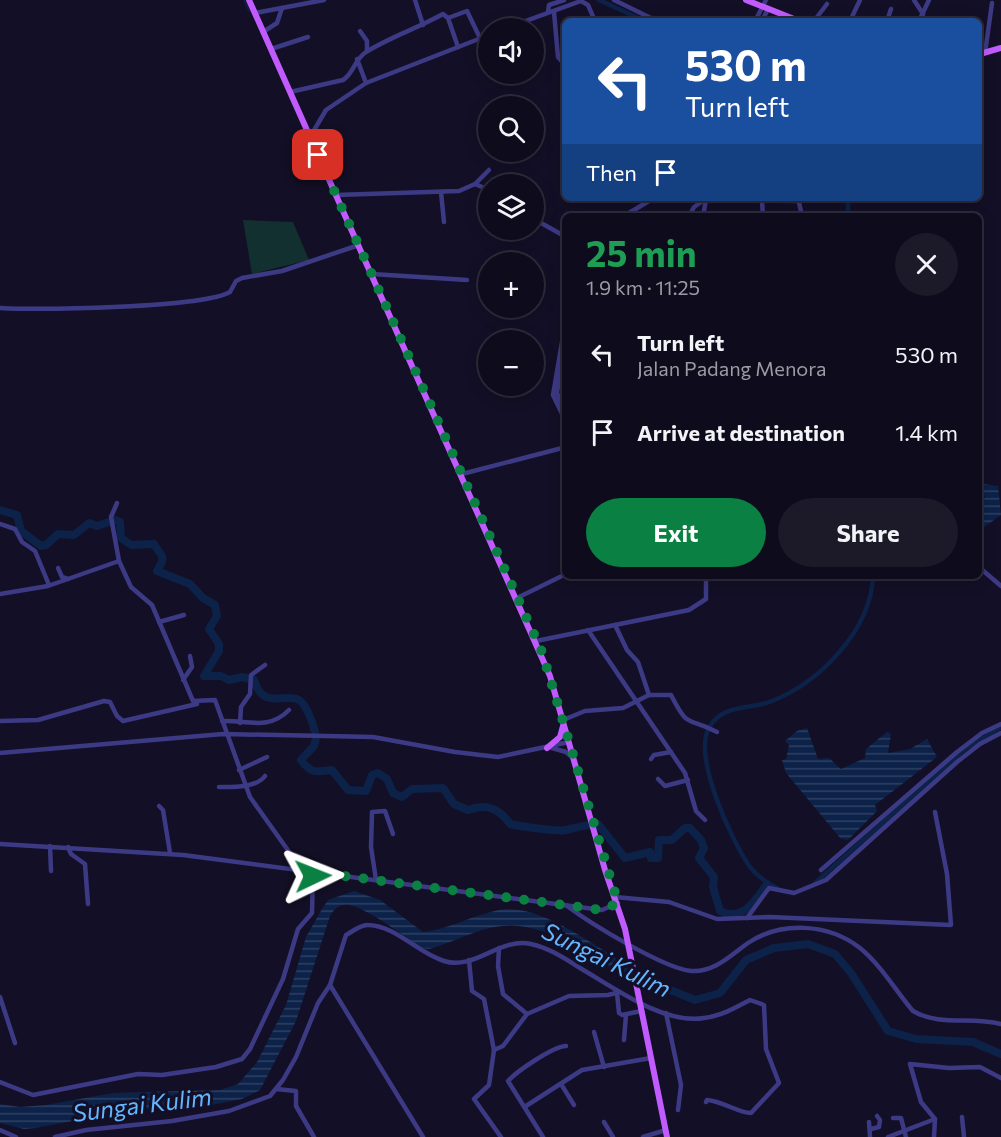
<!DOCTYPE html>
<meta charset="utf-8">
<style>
:root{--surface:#0e0b1c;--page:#1c1929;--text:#f1f3f6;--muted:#9b9ba3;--line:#2e2b3b;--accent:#0b8043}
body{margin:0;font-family:Commissioner,sans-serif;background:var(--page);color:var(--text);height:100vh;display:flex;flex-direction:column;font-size:22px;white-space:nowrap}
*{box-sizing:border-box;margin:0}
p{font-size:20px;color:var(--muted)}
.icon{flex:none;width:33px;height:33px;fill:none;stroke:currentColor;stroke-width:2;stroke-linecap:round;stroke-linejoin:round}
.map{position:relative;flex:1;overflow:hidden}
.sheet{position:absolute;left:562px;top:213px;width:420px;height:366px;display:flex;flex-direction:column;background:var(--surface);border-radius:9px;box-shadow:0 3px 15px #0003,0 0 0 2px var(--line)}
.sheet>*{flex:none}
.banner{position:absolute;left:562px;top:18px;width:420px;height:183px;border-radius:9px;box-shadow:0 3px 15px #0003,0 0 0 2px var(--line);background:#1a4fa0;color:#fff;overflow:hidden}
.buttons{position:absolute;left:478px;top:18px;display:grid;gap:12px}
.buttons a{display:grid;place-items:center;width:66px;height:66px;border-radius:50%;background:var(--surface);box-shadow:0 3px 15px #0003,0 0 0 2px var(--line);font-size:30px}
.pin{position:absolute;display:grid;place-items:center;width:51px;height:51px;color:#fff;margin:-26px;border-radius:12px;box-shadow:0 3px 9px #0006}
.me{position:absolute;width:66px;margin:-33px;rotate:88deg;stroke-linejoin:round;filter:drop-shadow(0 0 4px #0008)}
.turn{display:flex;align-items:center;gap:21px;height:126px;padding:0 24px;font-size:27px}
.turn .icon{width:78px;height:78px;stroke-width:2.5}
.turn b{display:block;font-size:42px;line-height:51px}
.then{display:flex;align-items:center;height:57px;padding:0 24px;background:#0003;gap:12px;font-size:22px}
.round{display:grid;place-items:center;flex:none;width:63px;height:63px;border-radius:32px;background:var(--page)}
.headline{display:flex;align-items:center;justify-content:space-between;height:102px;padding:0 24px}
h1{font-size:36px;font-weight:700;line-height:45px;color:#1e9e55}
.action{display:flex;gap:12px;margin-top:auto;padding:12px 24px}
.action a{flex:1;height:69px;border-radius:36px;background:var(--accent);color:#fff;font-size:24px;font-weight:700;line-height:69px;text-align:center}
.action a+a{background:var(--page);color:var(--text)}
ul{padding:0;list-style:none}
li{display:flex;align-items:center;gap:18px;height:78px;padding:0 24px}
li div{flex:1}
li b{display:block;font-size:22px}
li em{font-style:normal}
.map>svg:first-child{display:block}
.green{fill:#12302f}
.water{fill:url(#water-rules)}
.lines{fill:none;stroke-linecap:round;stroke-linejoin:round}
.stream{stroke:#0c2248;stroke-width:1.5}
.canal{stroke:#0c2248;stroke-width:4.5}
.river{stroke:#0c2248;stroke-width:8}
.minor{stroke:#3d3a85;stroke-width:4.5}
.major{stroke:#c25bff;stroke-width:6}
.route{stroke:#0b8043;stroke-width:10;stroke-dasharray:0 18}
.labels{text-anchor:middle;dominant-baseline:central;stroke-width:6;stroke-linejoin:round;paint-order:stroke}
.water-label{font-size:24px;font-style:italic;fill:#62b6ff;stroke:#130f26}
</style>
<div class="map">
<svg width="1001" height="1137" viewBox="0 0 1001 1137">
<defs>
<pattern id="water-rules" width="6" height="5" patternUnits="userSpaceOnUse" patternTransform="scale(1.5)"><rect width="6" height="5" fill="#0c2248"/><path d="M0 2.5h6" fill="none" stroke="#2f4163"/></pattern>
</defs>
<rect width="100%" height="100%" fill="#130f26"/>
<polygon class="green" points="243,220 293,222 309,260 252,274"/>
<g class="water">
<polygon points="980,471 984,484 998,486 1001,515 980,530 980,500 985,498 980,485"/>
<polygon points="807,728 818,759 829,758 841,769 865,758 866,749 887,732 891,734 888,753 910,749 927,739 937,757 875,805 877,811 848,840 841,839 786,773 782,760 786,759 789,745 785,741 797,731"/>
<path d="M354,891L380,900L423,932C450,929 473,915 499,910C537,902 594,945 625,964L629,979C590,957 542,917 495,927C472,931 452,943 429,949L422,948C407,938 365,907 349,905C340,904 334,909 330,916L296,1021L260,1090L242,1099L196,1108L137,1109L35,1128L24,1129L0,1123V1104L20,1107L46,1105L113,1093L220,1090L238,1084L257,1062L286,1005L306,937L322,909L328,900Z"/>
</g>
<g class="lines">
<g class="stream">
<polyline points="244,0 249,11"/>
<polyline points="759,21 761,16"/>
</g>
<g class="canal">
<polyline points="599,0 645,21"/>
<polyline points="848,198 848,216"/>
<polyline points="815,883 965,749 1001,727"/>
<path d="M779,889C768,884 758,877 750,867C732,842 691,754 710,726C725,703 751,710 772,701C820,682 871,630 873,576"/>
</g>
<g class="river">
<path d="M0,510L17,515L21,531L41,546L46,545L58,534L74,535L89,523L97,526L115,520L120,522L121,538L131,545L154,544C162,558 167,555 157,571L190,584L203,598L215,605L217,616L209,629L219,644V651L204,676H221L229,680L242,677L254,680C263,709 281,694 297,699C306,702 313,724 315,732"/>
<path d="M316,738L314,746L301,760C311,774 316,772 332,770L348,790L366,791L372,775L378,773L387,779L393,793L402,797L412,789L443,788L454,804L468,810C486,803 499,808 510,824C518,826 558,832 566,830C577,827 586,825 598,824L625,858L650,852L651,858H658L659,840H672L685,828H690L701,840L704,848L699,858L714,877L713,887L720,911C743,922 755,901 767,884"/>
<polyline points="619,965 658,985 695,1000 720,993 746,960 774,948 808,944 835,954 851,973 888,1031 916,1039 973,1042 1001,1054"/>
</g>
<g class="minor">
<polyline points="415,0 423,25"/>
<polyline points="614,0 657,21"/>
<polyline points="914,0 923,14"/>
<polyline points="548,12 549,5 564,0"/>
<polyline points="554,12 558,57 566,66"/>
<polyline points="255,13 324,0"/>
<polyline points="448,18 458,47"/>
<polyline points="755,21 766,0"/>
<polyline points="762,21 768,9"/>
<polyline points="814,21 827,4"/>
<polyline points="850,21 860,0"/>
<polyline points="887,21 891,9"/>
<polyline points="919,21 929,0"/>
<polyline points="506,28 581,1 588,5 595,21"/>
<polyline points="360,31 367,41 367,51"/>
<polyline points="263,32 277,23 282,8"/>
<polyline points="271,49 308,37"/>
<polyline points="985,53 992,3"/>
<polyline points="357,59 366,83"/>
<path d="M290,92L343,80C354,73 354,60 366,52C390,37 418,28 443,14L448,18L467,11L480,38"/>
<polyline points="310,137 326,110 366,83 489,35"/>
<polyline points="475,184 489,170"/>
<polyline points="441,192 444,222"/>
<polyline points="336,195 459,191 475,184 489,190"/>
<polyline points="736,198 738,200 799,201"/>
<polyline points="798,198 802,216"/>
<polyline points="762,201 763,216"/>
<polyline points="624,216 654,198"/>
<polyline points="662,216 673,216"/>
<polyline points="689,216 694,207 707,198"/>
<polyline points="703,216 706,200"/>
<polyline points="534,219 566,237"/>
<polyline points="372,274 467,280"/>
<path d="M0,308C39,310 202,308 230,292L236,281L242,278L282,271L359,245"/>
<polyline points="566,319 553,395 566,422"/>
<polyline points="566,362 561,365 557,393 566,414"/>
<polyline points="462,474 566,447"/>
<polyline points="117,503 111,517 119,561 131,587 152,605 193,701 215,700 250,797 302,870"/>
<polyline points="0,524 15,529 22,542 35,551 49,585"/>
<polyline points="58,568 62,577 68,579"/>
<polyline points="980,568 1001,586"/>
<polyline points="0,594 48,586 119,561"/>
<polyline points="517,598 566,574"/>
<polyline points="159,622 184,615"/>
<polyline points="615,625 627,650 638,662 649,695"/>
<polyline points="588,630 685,773 696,811 705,820"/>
<polyline points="536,641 689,610 706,599 706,576"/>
<polyline points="183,680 192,667 190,656"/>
<path d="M563,720L585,711L623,708L649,695H671C689,730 686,716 717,732"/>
<polyline points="0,721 38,720 104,701 110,702 117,716 123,721 197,704"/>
<path d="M222,721C248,720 268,731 289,710"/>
<polyline points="240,723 241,707 250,694 251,675 265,665"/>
<polyline points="552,748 566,752 573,758"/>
<polyline points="0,753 223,734 373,737 455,752 498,757 569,742"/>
<polyline points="651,759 654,755 671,752"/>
<polyline points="239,770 267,757"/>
<polyline points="658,779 665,786 688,780"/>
<path d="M219,787C233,787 256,788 265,776"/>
<polyline points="159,806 163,810 170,853"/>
<polyline points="0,844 183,855 602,910 618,903"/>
<polyline points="50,846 51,871"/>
<polyline points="68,847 71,854 85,864 88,904"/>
<polyline points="821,870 957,752 982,733 1001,724"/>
<polyline points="376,880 371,847 372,812 385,811 393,834"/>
<polyline points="615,897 669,902 717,919 770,917 951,925 947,874 935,812"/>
<path d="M567,906C590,923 664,969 692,971C715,972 731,955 748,943C781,921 828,923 860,948C880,964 896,991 913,1011C940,1027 971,1016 1001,1024"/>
<polyline points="747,918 769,888 794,893 826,880 957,762 980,744 1001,733"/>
<polyline points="499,948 498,966 503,994 527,1014 569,996 608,995 620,992"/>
<polyline points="469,960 472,991 484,999 494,1050 489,1085 474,1099 501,1137"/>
<polyline points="330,985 423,1137"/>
<polyline points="617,993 619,1013 622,1015 641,1011"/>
<polyline points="0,997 15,1043"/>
<polyline points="666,1013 681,1085 678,1110"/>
<polyline points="594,1032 604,1067"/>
<polyline points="624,1040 626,1015"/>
<polyline points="494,1050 503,1046 527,1014"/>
<polyline points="0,1082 33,1095 138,1074 162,1075 216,1067 242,1059 250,1049 283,979 298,929 312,913 313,872"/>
<polyline points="561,1084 574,1105"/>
<polyline points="276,1089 296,1091 296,1106 314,1137"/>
<polyline points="526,1106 582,1070 651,1058"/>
<polyline points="962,1117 964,1137"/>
<polyline points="893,1118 901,1118 906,1137"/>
<polyline points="604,1122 613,1137"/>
<polyline points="869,1122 870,1137"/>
<polyline points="871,1129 879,1127 880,1120 877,1116"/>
<polyline points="0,1130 16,1137"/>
<path d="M55,1137L86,1130L172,1121L229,1111L270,1096L283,1080L296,1057L318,1003L330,985L346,935C352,932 360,925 367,925C396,925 417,953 444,961C474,971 500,937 531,944C549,948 564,958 580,968C613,987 664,1025 704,1018C721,1016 735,1008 750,1000L764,1005L766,1049L779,1083L751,1113C739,1113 722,1101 707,1100L706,1102"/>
<path d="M543,1137L508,1081C517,1071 554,1046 566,1046"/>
<polyline points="643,1137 666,1130"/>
<polyline points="888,1137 935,1119"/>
<polyline points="934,1137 935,1119 921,1102 910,1064 949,1068 980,1067 1001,1078"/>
</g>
<g class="major">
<polyline points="249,0 550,676 605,870 625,929 667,1137"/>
<polyline points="746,0 799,21"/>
<polyline points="980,54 1001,48"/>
<polyline points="547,748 560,737 563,726"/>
</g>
</g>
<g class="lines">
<polyline class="route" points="313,876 314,872 602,910 618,903 542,652 318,155"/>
</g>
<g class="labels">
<g class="water-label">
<text transform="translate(607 959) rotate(26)">Sungai Kulim</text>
<text transform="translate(142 1104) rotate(-7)">Sungai Kulim</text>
</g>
</g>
</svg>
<div class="buttons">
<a><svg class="icon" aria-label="sound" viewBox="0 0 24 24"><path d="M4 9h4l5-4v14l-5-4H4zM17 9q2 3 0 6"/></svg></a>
<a><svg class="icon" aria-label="search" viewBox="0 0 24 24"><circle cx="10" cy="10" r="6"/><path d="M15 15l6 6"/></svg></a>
<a><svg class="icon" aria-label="layers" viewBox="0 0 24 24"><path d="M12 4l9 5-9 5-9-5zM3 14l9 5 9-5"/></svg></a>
<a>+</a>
<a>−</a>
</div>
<div class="pin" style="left:318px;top:155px;background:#d93025"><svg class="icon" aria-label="arrive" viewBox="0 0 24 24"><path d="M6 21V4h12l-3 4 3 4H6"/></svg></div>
<svg class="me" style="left:313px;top:876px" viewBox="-20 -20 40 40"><path d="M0-17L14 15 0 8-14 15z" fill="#0b8043" stroke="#fff" stroke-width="4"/></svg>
<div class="banner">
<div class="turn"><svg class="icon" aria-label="left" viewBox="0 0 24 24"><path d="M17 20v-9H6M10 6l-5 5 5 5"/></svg><div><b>530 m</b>Turn left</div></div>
<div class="then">Then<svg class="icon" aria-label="arrive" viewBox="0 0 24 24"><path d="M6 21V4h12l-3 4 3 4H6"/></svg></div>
</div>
<section class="sheet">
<div class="headline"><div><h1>25 min</h1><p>1.9 km · 11:25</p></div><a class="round"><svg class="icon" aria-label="close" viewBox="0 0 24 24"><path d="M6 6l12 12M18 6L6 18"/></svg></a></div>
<ul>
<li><svg class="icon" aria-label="left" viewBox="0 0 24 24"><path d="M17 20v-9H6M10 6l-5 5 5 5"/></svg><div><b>Turn left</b><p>Jalan Padang Menora</p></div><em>530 m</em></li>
<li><svg class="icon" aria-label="arrive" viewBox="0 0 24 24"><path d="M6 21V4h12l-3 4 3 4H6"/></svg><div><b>Arrive at destination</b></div><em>1.4 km</em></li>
</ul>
<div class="action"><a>Exit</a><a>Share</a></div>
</section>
</div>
